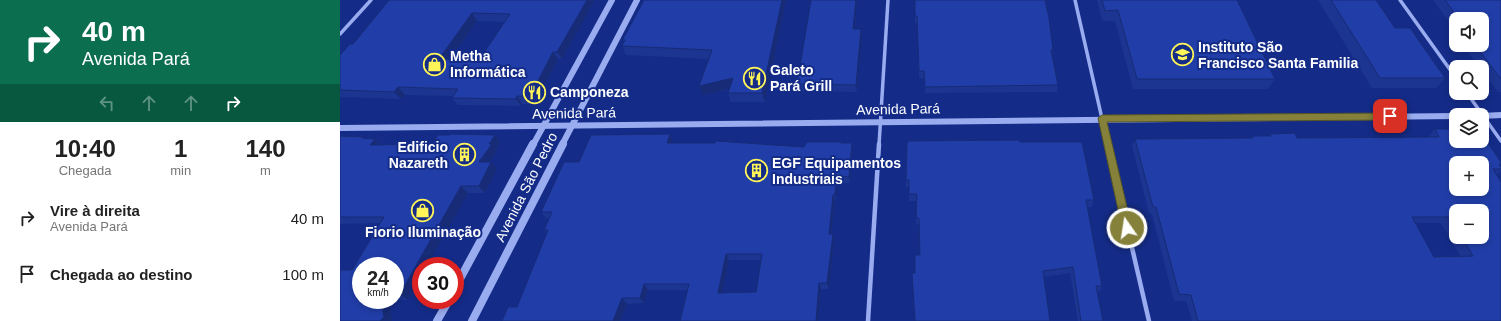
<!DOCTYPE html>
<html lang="pt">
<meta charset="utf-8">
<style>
:root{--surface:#fff;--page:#f2f2f2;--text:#222;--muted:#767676}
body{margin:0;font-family:Helvetica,sans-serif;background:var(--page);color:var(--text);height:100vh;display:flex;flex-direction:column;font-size:15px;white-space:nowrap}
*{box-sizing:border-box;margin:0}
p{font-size:13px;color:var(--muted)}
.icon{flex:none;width:22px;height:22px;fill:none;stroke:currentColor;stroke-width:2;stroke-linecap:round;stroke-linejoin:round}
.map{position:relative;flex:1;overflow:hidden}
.sheet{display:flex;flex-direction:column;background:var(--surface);width:340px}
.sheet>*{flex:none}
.top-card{background:#0b6e4f;color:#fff;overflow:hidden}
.buttons{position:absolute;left:1109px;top:12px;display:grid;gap:8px}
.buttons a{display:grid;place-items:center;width:40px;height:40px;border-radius:8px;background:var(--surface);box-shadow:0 2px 6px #0003;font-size:20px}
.speed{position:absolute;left:12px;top:257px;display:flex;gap:8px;font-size:20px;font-weight:700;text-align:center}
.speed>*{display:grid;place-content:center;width:52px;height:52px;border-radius:50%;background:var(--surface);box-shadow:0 2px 6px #0003;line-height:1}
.speed small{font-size:10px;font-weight:400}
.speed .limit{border:6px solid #d22;background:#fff;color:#111}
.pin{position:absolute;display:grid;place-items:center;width:34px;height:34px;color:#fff;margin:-17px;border-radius:8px;box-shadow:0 2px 6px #0006}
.me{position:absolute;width:44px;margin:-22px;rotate:347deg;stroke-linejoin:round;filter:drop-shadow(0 0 3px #0008)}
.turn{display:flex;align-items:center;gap:14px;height:84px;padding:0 16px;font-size:18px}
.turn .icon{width:52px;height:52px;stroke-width:2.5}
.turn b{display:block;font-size:28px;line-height:34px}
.lanes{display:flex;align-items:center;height:38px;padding:0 16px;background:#0003;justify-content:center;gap:20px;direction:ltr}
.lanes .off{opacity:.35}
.eta{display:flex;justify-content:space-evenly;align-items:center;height:68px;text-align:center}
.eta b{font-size:24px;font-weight:700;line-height:28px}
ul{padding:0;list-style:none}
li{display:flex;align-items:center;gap:12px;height:56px;padding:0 16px}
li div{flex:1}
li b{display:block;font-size:15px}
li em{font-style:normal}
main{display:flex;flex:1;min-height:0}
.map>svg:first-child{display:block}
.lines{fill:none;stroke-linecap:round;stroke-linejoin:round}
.minor-far1{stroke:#99acef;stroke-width:3.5}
.minor{stroke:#99acef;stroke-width:4.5}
.tertiary-far1{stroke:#99acef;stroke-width:6}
.tertiary{stroke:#99acef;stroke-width:8}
.wall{fill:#1c3590;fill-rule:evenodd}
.shaded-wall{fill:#172b76}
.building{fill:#213ea8;stroke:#172b76;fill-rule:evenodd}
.route{fill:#85813a;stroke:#565426}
.labels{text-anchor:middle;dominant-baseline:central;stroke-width:4;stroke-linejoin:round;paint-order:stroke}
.poi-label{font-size:14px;font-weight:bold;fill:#fff;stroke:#142c88;text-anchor:start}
.street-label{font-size:14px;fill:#fff;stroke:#142c88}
</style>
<main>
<section class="sheet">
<div class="top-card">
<div class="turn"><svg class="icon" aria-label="right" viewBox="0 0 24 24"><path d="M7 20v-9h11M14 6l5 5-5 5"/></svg><div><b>40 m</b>Avenida Pará</div></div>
<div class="lanes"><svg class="icon off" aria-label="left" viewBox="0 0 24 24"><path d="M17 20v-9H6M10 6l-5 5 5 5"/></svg><svg class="icon off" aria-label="ahead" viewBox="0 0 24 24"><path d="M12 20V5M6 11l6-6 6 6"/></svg><svg class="icon off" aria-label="ahead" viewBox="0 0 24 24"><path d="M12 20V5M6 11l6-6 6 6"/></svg><svg class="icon" aria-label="right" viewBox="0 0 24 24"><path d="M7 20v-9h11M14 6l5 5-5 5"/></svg></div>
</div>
<div class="eta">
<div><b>10:40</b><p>Chegada</p></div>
<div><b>1</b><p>min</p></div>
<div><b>140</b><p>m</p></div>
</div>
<ul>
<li><svg class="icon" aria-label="right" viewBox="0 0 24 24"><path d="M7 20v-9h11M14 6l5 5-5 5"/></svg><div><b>Vire à direita</b><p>Avenida Pará</p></div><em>40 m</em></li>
<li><svg class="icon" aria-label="arrive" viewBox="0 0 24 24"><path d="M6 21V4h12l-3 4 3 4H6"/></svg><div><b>Chegada ao destino</b></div><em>100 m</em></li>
</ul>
</section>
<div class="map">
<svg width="1161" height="321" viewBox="0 0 1161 321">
<rect width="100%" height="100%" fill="#142c88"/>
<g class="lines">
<g class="minor-far1">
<polyline points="735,0 768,145"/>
<polyline points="1060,0 1116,78"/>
<polyline points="0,34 31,0"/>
<polyline points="1127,93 1161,141"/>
<polyline points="539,145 548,0"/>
</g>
<g class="minor">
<polyline points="768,144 809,321"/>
<polyline points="528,321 539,144"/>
</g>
<g class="tertiary-far1">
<polyline points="1142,116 1161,115"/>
<polyline points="0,128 1116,116"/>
<polyline points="193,145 272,0"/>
<polyline points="222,145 297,0"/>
</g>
<g class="tertiary">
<polyline points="115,288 193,144"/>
<polyline points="97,321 109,300"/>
<polyline points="132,321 223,144"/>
</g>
</g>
<g class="wall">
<path d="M49,0H255L222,59H218L195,104H182L181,106L118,105L112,98L113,96L65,95L61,99L1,97L0,99V55L13,44ZM137,21L165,22L139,60L110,59Z"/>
<polygon points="304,0 446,0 425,102 391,102 388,93 390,89 362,95 359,86 369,59 286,55 282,46 284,42 283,39"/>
<polygon points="471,0 517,0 515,29 521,29 522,36 517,92 459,91 457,84"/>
<polygon points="575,0 713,50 712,56 718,85 717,92 585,93 584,78 579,78 577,23 575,23"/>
<polygon points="757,0 897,0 935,79 928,89 793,89 775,21 762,21"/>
<polygon points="978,0 1036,0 1055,28 1105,78 1096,88 1032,88"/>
<polygon points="1093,0 1161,0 1161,92 1158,92 1142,71 1142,67 1139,67 1123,45 1142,45 1142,19 1116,19 1116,31"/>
<path d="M1095,129L1161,162V164L1160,165L1161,167V171L1156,175L1161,321H852L846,301H834L812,214L809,213L792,146L795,139L911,138L912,136H929L930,134L957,138L1088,137ZM1116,211L1142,237H1116ZM1076,223H1101L1121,257H1094Z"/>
<polygon points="155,135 160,142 156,149 157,151 150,162 151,162 157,169 145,193 128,193 81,266 81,277 68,300 55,300 55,266 21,300 49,300 52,321 0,321 12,270 40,223 0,224 0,136 23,137 24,138 35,139 42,145 92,144"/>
<path d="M333,141V143L464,147L502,143H512V150L510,183H498L496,201H495L491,234H493L494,240L489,289H481L478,321L348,290H308L304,303L287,304L280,321H162L177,307L207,234L204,230L209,218H206L201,212ZM389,260H421L416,292L382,293Z"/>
<polygon points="680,142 754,200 752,207 747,207 762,286 759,292 757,292 763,321 738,321 730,273 704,277 575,273 580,255 579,224 576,224 577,201 569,201 569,187 566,187 566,180"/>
</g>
<g class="shaded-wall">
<polygon points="247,0 255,0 222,59 217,52"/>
<polygon points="442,0 446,0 425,102 422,93"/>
<polygon points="516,0 517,0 514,36 513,29"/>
<polygon points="132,13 137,21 105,66 99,59"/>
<polygon points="521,29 522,36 517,92 516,85"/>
<polygon points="213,52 218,59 195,104 190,96"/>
<polygon points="393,78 396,87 362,95 359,86"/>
<polygon points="58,87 65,95 61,99 54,92"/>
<polygon points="177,96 182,104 181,106 176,99"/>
<polygon points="330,134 333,141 330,150 327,143"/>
<polygon points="155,135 160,142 156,149 157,151 145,169 139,162"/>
<polygon points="35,139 42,146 30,145"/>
<polygon points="512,143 512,150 510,183 509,177"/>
<polygon points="151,162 157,169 145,193 139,186"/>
<polygon points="497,176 498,183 496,201 495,194"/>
<polygon points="121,186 128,193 87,266 81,266 81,277 68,300 60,294"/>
<polygon points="493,195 495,201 490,240 489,234"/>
<polygon points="493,234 494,240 489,289 487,283"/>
<polygon points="386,254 389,260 381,298 378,293"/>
<polygon points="479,283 481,289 478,321 476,321"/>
<polygon points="304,284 308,290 304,303 300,298"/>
<polygon points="282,298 287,304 280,321 273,321"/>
<polygon points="41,300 49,300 52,321 40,321"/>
</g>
<g class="building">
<path d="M49,0H247L217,52H213L190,96H177L176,99L112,98L118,89L58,87L54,92L0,90V55L10,44H13ZM132,13L170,14L139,60L99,59Z"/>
<polygon points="304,0 442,0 422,93 388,93 393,78 359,86 372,50 282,46 285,40 283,39"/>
<polygon points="471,0 516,0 513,29 521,29 516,85 457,84"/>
<polygon points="575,0 705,0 709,18 713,50 711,50 718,85 585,87 584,71 579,71 577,16 575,16"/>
<polygon points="762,0 897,0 935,79 797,79 778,10 765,11"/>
<polygon points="991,0 1036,0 1055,28 1070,28 1105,78 1040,78"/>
<polygon points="1105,0 1161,0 1161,79 1135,45 1142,45 1142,19 1119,19"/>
<path d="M1095,129H1116V141H1142V136H1143L1161,162V164H1159L1161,167V169H1153L1161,182V321H858L851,295L839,294L816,207H813L795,139L913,138L912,136H931L930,134L955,133L957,138L1099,137ZM1116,163H1142V189H1116ZM1116,211H1142V237H1122L1133,256L1094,257L1072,217H1109L1116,228Z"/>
<polygon points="111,134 155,135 149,144 152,144 139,162 151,162 139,186 121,186 60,294 55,294 55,266 21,266 21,300 41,300 44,317 40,321 0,321 0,270 12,270 44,217 0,217 0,136 23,137 22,138 35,139 30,145 92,144 98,135 110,135"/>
<path d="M330,134L327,143H375L376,141L464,147L467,142H501V143H512L509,177L497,176L495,194L493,195L489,234H493L487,283H479L476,321H340L349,284H304L300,298H282L273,321H162L168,307H177L208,230H204L212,212H201L224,162H239L251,135ZM386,254H422L416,292L378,293Z"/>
<polygon points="679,140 680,142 742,142 754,200 746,200 762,286 756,286 763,321 741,321 733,267 703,271 710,321 575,321 572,273 575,273 575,255 580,255 579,218 576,218 577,194 569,194 569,180 566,180 567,142 569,141"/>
</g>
<polygon class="route" points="1050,113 1054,116 1050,120 767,122 792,228 787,232 782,228 758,118 762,115"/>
<defs>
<symbol id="school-ring" viewBox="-11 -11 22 22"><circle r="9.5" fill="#142c88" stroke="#fff558" stroke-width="1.5"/><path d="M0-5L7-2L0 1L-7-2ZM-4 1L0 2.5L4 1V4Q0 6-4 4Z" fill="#fff558"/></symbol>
<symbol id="shop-ring" viewBox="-11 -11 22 22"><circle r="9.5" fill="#142c88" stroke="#fff558" stroke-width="1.5"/><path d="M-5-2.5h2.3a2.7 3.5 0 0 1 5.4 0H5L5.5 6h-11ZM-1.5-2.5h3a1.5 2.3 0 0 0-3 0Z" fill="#fff558"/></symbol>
<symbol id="restaurant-ring" viewBox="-11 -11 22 22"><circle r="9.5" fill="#142c88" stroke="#fff558" stroke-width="1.5"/><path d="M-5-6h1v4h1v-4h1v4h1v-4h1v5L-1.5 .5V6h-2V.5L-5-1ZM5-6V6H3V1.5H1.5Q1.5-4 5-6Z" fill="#fff558"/></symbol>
<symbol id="building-ring" viewBox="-11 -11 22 22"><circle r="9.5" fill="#142c88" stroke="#fff558" stroke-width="1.5"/><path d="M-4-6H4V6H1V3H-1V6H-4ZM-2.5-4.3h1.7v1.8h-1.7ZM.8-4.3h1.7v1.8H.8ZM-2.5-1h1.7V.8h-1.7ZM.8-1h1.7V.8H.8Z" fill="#fff558"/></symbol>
</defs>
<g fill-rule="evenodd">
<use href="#school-ring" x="830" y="42" width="25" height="25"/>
<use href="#shop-ring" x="82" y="52" width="25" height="25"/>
<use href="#restaurant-ring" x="402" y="66" width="25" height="25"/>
<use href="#restaurant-ring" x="182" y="80" width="25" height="25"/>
<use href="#building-ring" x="112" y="142" width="25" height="25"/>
<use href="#building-ring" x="404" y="158" width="25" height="25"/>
<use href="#shop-ring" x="70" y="198" width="25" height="25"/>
</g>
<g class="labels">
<g class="poi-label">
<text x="858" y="47">Instituto São<tspan x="858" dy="16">Francisco Santa Familia</tspan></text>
<text x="110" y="56">Metha<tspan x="110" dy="16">Informática</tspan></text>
<text x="430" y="70">Galeto<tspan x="430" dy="16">Pará Grill</tspan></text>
<text x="210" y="92">Camponeza</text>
<text x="108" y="147" text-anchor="end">Edificio<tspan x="108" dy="16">Nazareth</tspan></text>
<text x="432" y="163">EGF Equipamentos<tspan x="432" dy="16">Industriais</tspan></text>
<text x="83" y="232" text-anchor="middle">Fiorio Iluminação</text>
</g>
<g class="street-label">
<text transform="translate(558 109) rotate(-1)">Avenida Pará</text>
<text transform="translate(234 113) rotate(-1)">Avenida Pará</text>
<text transform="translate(186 187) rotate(-63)">Avenida São Pedro</text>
</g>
</g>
</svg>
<div class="buttons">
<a><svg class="icon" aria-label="sound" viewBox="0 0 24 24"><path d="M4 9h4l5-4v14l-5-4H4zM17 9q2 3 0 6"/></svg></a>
<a><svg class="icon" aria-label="search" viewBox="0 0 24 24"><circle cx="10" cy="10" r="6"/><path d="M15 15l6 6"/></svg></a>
<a><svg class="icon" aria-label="layers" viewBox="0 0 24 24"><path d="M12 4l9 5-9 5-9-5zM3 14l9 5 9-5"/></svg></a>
<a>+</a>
<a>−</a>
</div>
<div class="speed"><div>24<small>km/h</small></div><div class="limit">30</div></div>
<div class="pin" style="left:1050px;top:116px;background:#d93025"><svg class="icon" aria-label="arrive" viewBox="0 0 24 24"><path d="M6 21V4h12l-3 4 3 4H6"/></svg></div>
<svg class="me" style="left:787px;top:228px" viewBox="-20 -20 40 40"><circle r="17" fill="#85813a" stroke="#fff" stroke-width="3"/><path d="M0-11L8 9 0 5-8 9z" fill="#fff"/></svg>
</div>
</main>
